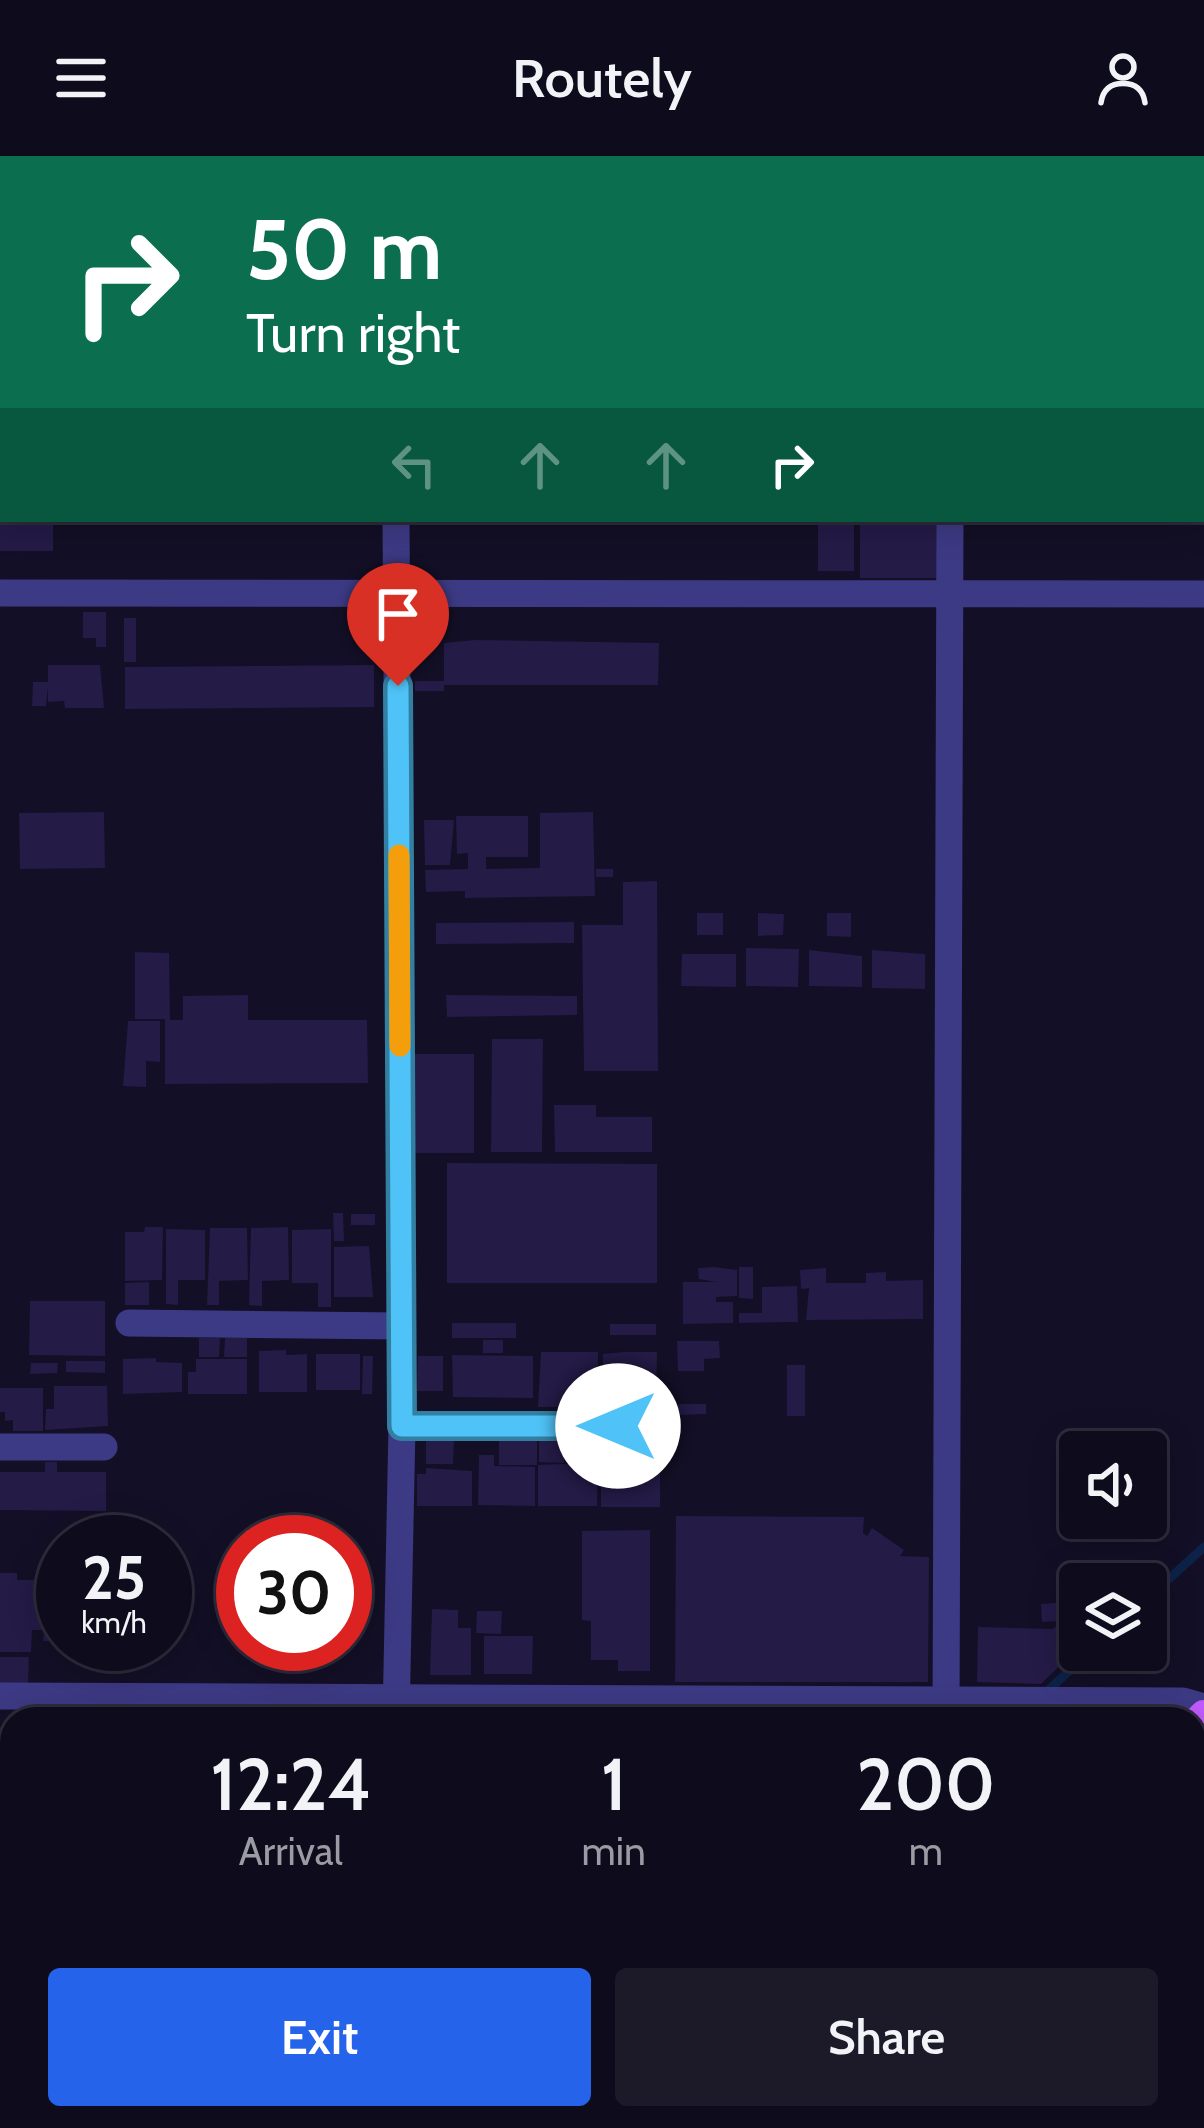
<!DOCTYPE html>
<style>
:root{--surface:#0e0b1c;--page:#1c1929;--text:#f1f3f6;--muted:#9b9ba3;--line:#2e2b3b;--accent:#2563eb}
body{margin:0;font-family:Cabin,sans-serif;background:var(--page);color:var(--text);height:100vh;display:flex;flex-direction:column;font-size:45px;white-space:nowrap}
*{box-sizing:border-box;margin:0}
p{font-size:39px;color:var(--muted)}
.icon{flex:none;width:66px;height:66px;fill:none;stroke:currentColor;stroke-width:2;stroke-linecap:round;stroke-linejoin:round}
.map{position:relative;flex:1;overflow:hidden}
.drawer{position:absolute;left:0px;top:1551px;width:1206px;height:423px;display:flex;flex-direction:column;background:var(--surface);border-radius:36px 36px 0 0;box-shadow:0 6px 30px #0003,0 0 0 3px var(--line)}
.drawer>*{flex:none}
.top-card{position:absolute;left:0px;top:0px;width:1206px;height:366px;box-shadow:0 6px 30px #0003,0 0 0 3px var(--line);background:#0b6e4f;color:#fff;overflow:hidden}
.buttons{position:absolute;left:1059px;top:1275px;display:grid;gap:24px}
.buttons a{display:grid;place-items:center;width:108px;height:108px;border-radius:12px;background:var(--surface);box-shadow:0 6px 30px #0003,0 0 0 3px var(--line);font-size:60px}
.speed{position:absolute;left:36px;top:1359px;display:flex;gap:24px;font-size:60px;font-weight:700;text-align:center}
.speed>*{display:grid;place-content:center;width:156px;height:156px;border-radius:50%;background:var(--surface);box-shadow:0 6px 30px #0003,0 0 0 3px var(--line);line-height:1}
.speed small{font-size:30px;font-weight:400}
.speed .limit{border:18px solid #d22;background:#fff;color:#111}
.pin{position:absolute;display:grid;place-items:center;width:102px;height:102px;color:#fff;margin:-123px -51px;border-radius:50% 50% 50% 0;rotate:-45deg;box-shadow:0 0 12px #0007}
.pin .icon{rotate:45deg}
.me{position:absolute;width:132px;margin:-66px;rotate:270deg;stroke-linejoin:round;filter:drop-shadow(0 0 9px #0008)}
.turn{display:flex;align-items:center;gap:42px;height:252px;padding:0 48px;font-size:54px}
.turn .icon{width:156px;height:156px;stroke-width:2.5}
.turn b{display:block;font-size:84px;line-height:102px}
.lanes{display:flex;align-items:center;height:114px;padding:0 48px;background:#0003;justify-content:center;gap:60px;direction:ltr}
.lanes .off{opacity:.35}
.eta{display:flex;justify-content:space-evenly;align-items:center;height:204px;text-align:center}
.eta b{font-size:72px;font-weight:600;line-height:84px}
.primary-button{display:flex;gap:24px;margin-top:auto;padding:24px 48px}
.primary-button a{flex:1;height:138px;border-radius:12px;background:var(--accent);color:#fff;font-size:48px;font-weight:600;line-height:138px;text-align:center}
.primary-button a+a{background:var(--page);color:var(--text)}
header{display:flex;justify-content:space-between;align-items:center;height:156px;padding:0 48px;background:var(--surface);font-size:54px;font-weight:600}
.map>svg:first-child{display:block}
.lines{fill:none;stroke-linecap:round;stroke-linejoin:round}
.stream{stroke:#0c2248;stroke-width:9}
.river{stroke:#0c2248;stroke-width:57}
.building{fill:#241b47}
.path{stroke:#2fb8b0;stroke-width:6;stroke-dasharray:6 9;stroke-linecap:butt}
.street{stroke:#3d3a85;stroke-width:27}
.primary{stroke:#c25bff;stroke-width:30}
.route-casing{stroke:#337fa1;stroke-width:30}
.route{stroke:#4fc3f7;stroke-width:21}
.slow{stroke:#f59e0b;stroke-width:21}
</style>
<header><svg class="icon" aria-label="menu" viewBox="0 0 24 24"><path d="M4 6h16M4 12h16M4 18h16"/></svg>Routely<svg class="icon" aria-label="person" viewBox="0 0 24 24"><circle cx="12" cy="8" r="4"/><path d="M4 21q1-7 8-7t8 7"/></svg></header>
<div class="map">
<svg width="1204" height="1972" viewBox="0 0 1204 1972">
<rect width="100%" height="100%" fill="#130f26"/>
<g class="lines">
<g class="stream">
<polyline points="1146,1444 1204,1391"/>
<polyline points="1043,1539 1092,1494"/>
<polyline points="1194,1792 1204,1783"/>
<polyline points="570,1972 581,1962"/>
<polyline points="1000,1972 1010,1962"/>
</g>
<g class="river">
<polyline points="152,3 154,0"/>
<polyline points="0,212 3,209"/>
</g>
</g>
<g class="building">
<rect x="0" y="363" width="53" height="32"/>
<rect x="860" y="367" width="78" height="55"/>
<polygon points="818,368 854,369 854,415 818,415"/>
<polygon points="83,456 106,456 106,491 96,491 96,482 83,482"/>
<rect x="124" y="462" width="12" height="44"/>
<polygon points="475,484 659,487 658,529 444,529 444,487"/>
<polygon points="48,509 100,509 104,552 65,552 64,545 48,546 48,531 46,550 32,550 33,526 48,526"/>
<polygon points="374,509 374,551 125,553 125,511"/>
<rect x="415" y="525" width="29" height="10"/>
<polygon points="104,656 105,712 20,713 19,657"/>
<polygon points="593,656 595,740 465,742 465,735 426,736 425,714 468,713 468,697 457,698 456,660 528,660 528,701 486,701 486,713 540,712 540,657"/>
<polygon points="424,664 454,664 450,709 425,709"/>
<rect x="596" y="713" width="17" height="8"/>
<polygon points="657,725 658,915 584,915 582,769 623,769 623,726"/>
<rect x="697" y="757" width="26" height="22"/>
<polygon points="758,757 784,758 783,779 758,780"/>
<polygon points="827,757 851,757 851,781 827,780"/>
<polygon points="574,766 574,787 436,788 436,767"/>
<polygon points="746,792 799,793 798,831 746,830"/>
<polygon points="809,794 862,800 862,831 809,830"/>
<polygon points="872,794 925,798 925,833 872,832"/>
<polygon points="135,796 169,797 170,864 183,864 183,840 248,839 248,864 367,864 368,927 165,928 165,863 135,863"/>
<polygon points="682,798 736,798 736,831 681,830"/>
<polygon points="446,839 577,840 577,859 447,861"/>
<polygon points="128,865 160,865 160,906 146,905 146,931 123,930"/>
<polygon points="492,883 543,883 542,996 491,996"/>
<polygon points="404,898 474,898 474,997 414,997 414,968 405,968"/>
<polygon points="554,949 596,949 596,961 652,961 652,996 555,996"/>
<polygon points="447,1007 657,1008 657,1127 447,1127"/>
<polygon points="333,1057 343,1057 344,1085 334,1085"/>
<rect x="351" y="1058" width="24" height="11"/>
<polygon points="145,1071 163,1071 162,1124 125,1125 125,1076 144,1076"/>
<polygon points="288,1071 289,1124 262,1125 262,1150 249,1149 251,1072"/>
<polygon points="210,1072 247,1072 248,1124 219,1125 219,1149 207,1149"/>
<polygon points="166,1073 205,1074 205,1124 178,1124 178,1149 166,1148"/>
<polygon points="331,1073 331,1151 318,1151 318,1127 292,1127 292,1074"/>
<polygon points="369,1090 373,1141 334,1141 334,1091"/>
<polygon points="714,1111 737,1114 737,1140 716,1141 716,1146 733,1146 733,1167 683,1168 683,1126 716,1126 699,1123 698,1112"/>
<polygon points="739,1111 753,1111 753,1143 739,1142"/>
<polygon points="826,1112 826,1127 866,1127 866,1117 886,1116 886,1125 923,1124 923,1163 806,1164 809,1132 801,1133 800,1114"/>
<polygon points="149,1126 149,1149 125,1149 125,1127"/>
<polygon points="797,1130 798,1166 739,1167 739,1157 762,1157 762,1131"/>
<polygon points="30,1145 105,1145 105,1200 29,1199"/>
<rect x="452" y="1167" width="64" height="15"/>
<rect x="610" y="1168" width="46" height="11"/>
<polygon points="199,1182 220,1182 219,1201 199,1201"/>
<polygon points="225,1182 247,1182 247,1201 224,1201"/>
<rect x="483" y="1184" width="20" height="13"/>
<polygon points="677,1185 719,1185 720,1202 704,1203 704,1215 678,1215"/>
<polygon points="286,1194 286,1199 307,1198 307,1236 259,1236 259,1195"/>
<polygon points="541,1196 598,1196 598,1229 576,1229 575,1251 538,1251"/>
<polygon points="625,1196 657,1196 656,1248 627,1248 627,1229 603,1229 603,1198"/>
<rect x="316" y="1198" width="44" height="36"/>
<polygon points="452,1199 533,1200 533,1242 453,1241"/>
<polygon points="363,1200 373,1200 372,1238 362,1238"/>
<polygon points="418,1200 443,1200 443,1235 417,1235"/>
<polygon points="156,1202 156,1206 182,1207 182,1236 123,1238 123,1203"/>
<polygon points="196,1203 247,1203 247,1238 188,1238 188,1216 196,1216"/>
<polygon points="66,1205 105,1205 105,1217 66,1216"/>
<polygon points="31,1207 58,1207 57,1217 30,1218"/>
<rect x="787" y="1209" width="18" height="51"/>
<polygon points="54,1230 107,1230 108,1270 45,1274 46,1253 54,1253"/>
<polygon points="0,1232 43,1232 43,1275 13,1275 13,1264 5,1265 5,1256 0,1256"/>
<polygon points="601,1232 625,1232 625,1249 601,1250"/>
<polygon points="678,1248 706,1248 706,1258 678,1259"/>
<polygon points="625,1282 626,1304 660,1300 660,1351 601,1351 601,1308 619,1308 618,1303 601,1303 601,1283"/>
<polygon points="426,1283 454,1284 453,1308 426,1308"/>
<polygon points="539,1283 565,1283 564,1307 539,1306"/>
<rect x="499" y="1285" width="38" height="24"/>
<polygon points="479,1299 494,1299 494,1310 535,1311 535,1350 478,1349"/>
<polygon points="45,1306 57,1306 57,1316 106,1316 106,1355 0,1354 0,1316 45,1316"/>
<polygon points="562,1308 598,1309 597,1350 538,1350 538,1309"/>
<polygon points="426,1312 472,1315 472,1350 417,1350 417,1318 426,1318"/>
<polygon points="676,1360 864,1361 863,1377 867,1380 872,1372 904,1394 900,1400 929,1401 928,1526 675,1526"/>
<polygon points="650,1374 650,1515 618,1515 618,1504 591,1504 591,1465 582,1464 582,1375"/>
<polygon points="0,1417 17,1417 17,1424 63,1424 63,1485 43,1485 44,1474 32,1474 31,1496 0,1496"/>
<polygon points="1068,1446 1068,1458 1080,1450 1080,1490 1041,1528 977,1526 978,1471 1053,1473 1061,1465 1042,1466 1041,1448"/>
<polygon points="432,1453 458,1454 458,1472 471,1472 471,1519 430,1519"/>
<polygon points="477,1455 502,1455 501,1478 476,1477"/>
<polygon points="484,1480 533,1480 532,1518 484,1518"/>
<polygon points="0,1501 29,1501 28,1528 0,1527"/>
<rect x="403" y="1553" width="48" height="10"/>
<rect x="543" y="1554" width="32" height="9"/>
<rect x="123" y="1556" width="21" height="7"/>
<rect x="699" y="1556" width="53" height="7"/>
<rect x="0" y="1610" width="12" height="75"/>
<polygon points="1194,1675 1204,1675 1201,1728 1194,1728"/>
<rect x="0" y="1712" width="12" height="69"/>
<polygon points="3,1796 12,1797 12,1830 0,1829"/>
<rect x="0" y="1892" width="12" height="39"/>
<polygon points="0,1954 12,1954 12,1962 40,1962 40,1972 0,1972"/>
<rect x="437" y="1962" width="102" height="10"/>
<polygon points="603,1962 680,1962 673,1968 677,1972 592,1972"/>
</g>
<g class="lines">
<polyline class="path" points="0,303 3,301"/>
<g class="street">
<polyline points="948,0 948,3"/>
<polyline points="482,3 483,0"/>
<polyline points="396,363 402,1270 396,1563"/>
<polyline points="0,437 1204,438"/>
<polyline points="129,1167 401,1170"/>
<polyline points="402,1270 661,1269"/>
<polyline points="0,1291 104,1291"/>
<polyline points="0,1540 1183,1545 1204,1551"/>
<polyline points="946,1563 950,363"/>
<polyline points="0,1862 12,1862"/>
<polyline points="392,1972 392,1962"/>
<polyline points="951,1972 951,1962"/>
</g>
<g class="primary">
<polyline points="1194,1569 1204,1559"/>
<polyline points="759,1972 770,1962"/>
</g>
</g>
<g class="lines">
<defs>
<polyline id="route" points="398,530 402,1270 618,1270"/>
</defs>
<use href="#route" class="route-casing"/>
<use href="#route" class="route"/>
<polyline class="slow" points="399,699 400,890"/>
</g>
</svg>
<div class="buttons">
<a><svg class="icon" aria-label="sound" viewBox="0 0 24 24"><path d="M4 9h4l5-4v14l-5-4H4zM17 9q2 3 0 6"/></svg></a>
<a><svg class="icon" aria-label="layers" viewBox="0 0 24 24"><path d="M12 4l9 5-9 5-9-5zM3 14l9 5 9-5"/></svg></a>
</div>
<div class="speed"><div>25<small>km/h</small></div><div class="limit">30</div></div>
<div class="pin" style="left:398px;top:530px;background:#d93025"><svg class="icon" aria-label="arrive" viewBox="0 0 24 24"><path d="M6 21V4h12l-3 4 3 4H6"/></svg></div>
<svg class="me" style="left:618px;top:1270px" viewBox="-20 -20 40 40"><circle r="19" fill="#fff"/><path d="M0-13L10 11 0 6-10 11z" fill="#4fc3f7"/></svg>
<div class="top-card">
<div class="turn"><svg class="icon" aria-label="right" viewBox="0 0 24 24"><path d="M7 20v-9h11M14 6l5 5-5 5"/></svg><div><b>50 m</b>Turn right</div></div>
<div class="lanes"><svg class="icon off" aria-label="left" viewBox="0 0 24 24"><path d="M17 20v-9H6M10 6l-5 5 5 5"/></svg><svg class="icon off" aria-label="ahead" viewBox="0 0 24 24"><path d="M12 20V5M6 11l6-6 6 6"/></svg><svg class="icon off" aria-label="ahead" viewBox="0 0 24 24"><path d="M12 20V5M6 11l6-6 6 6"/></svg><svg class="icon" aria-label="right" viewBox="0 0 24 24"><path d="M7 20v-9h11M14 6l5 5-5 5"/></svg></div>
</div>
<section class="drawer">
<div class="eta">
<div><b>12:24</b><p>Arrival</p></div>
<div><b>1</b><p>min</p></div>
<div><b>200</b><p>m</p></div>
</div>
<div class="primary-button"><a>Exit</a><a>Share</a></div>
</section>
</div>
